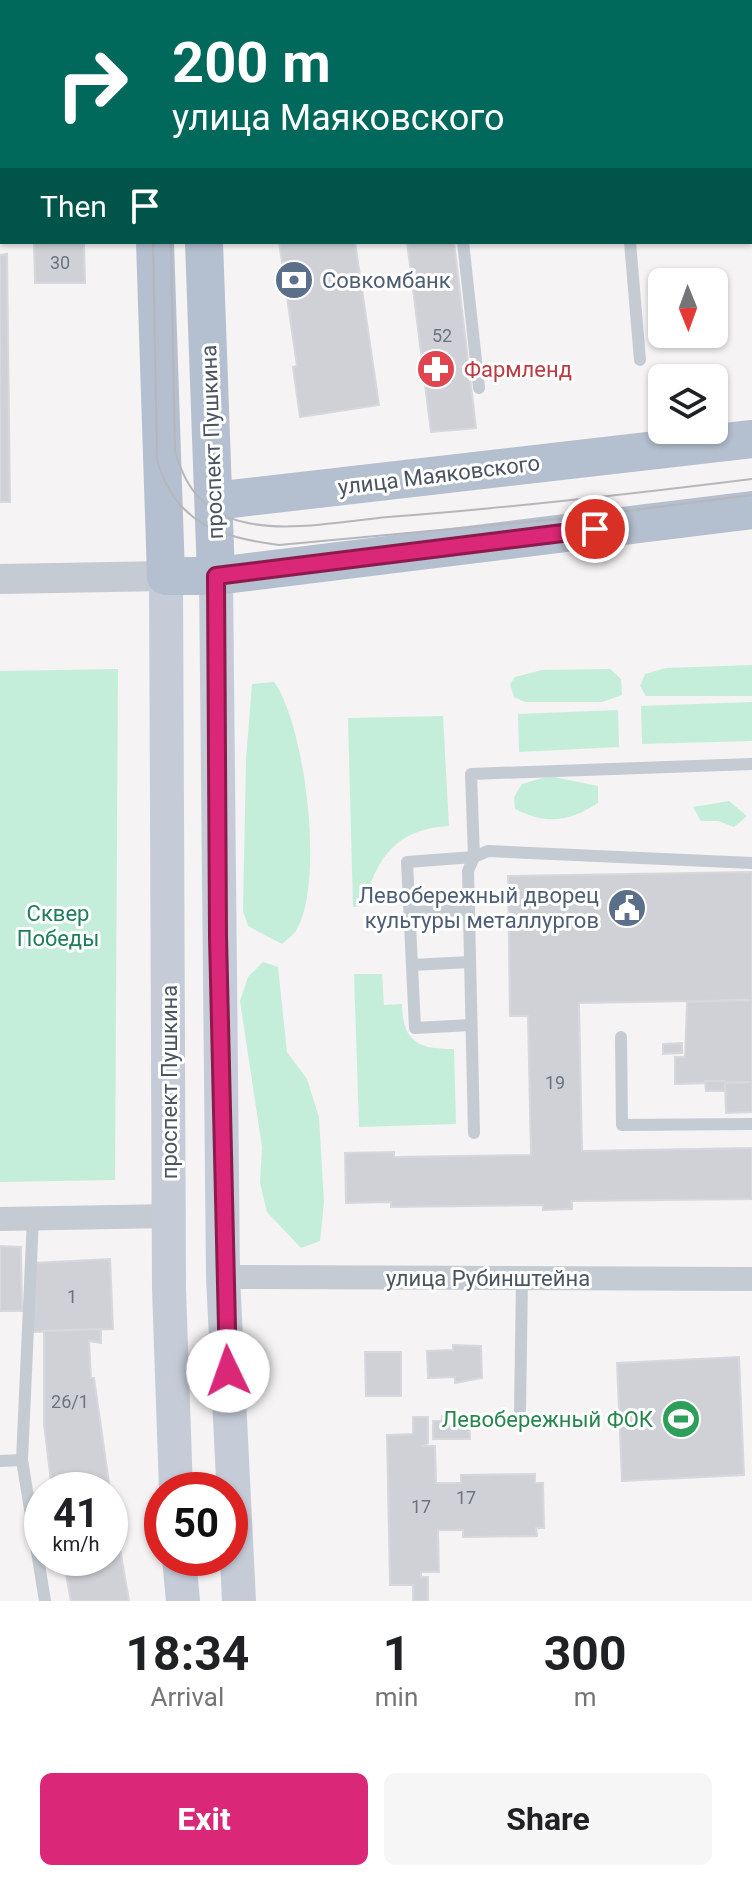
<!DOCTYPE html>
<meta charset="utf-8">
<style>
:root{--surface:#fff;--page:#f6f6f6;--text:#202124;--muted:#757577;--accent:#db2777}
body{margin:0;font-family:Roboto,sans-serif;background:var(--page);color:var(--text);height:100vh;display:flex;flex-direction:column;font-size:30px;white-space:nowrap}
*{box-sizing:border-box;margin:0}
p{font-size:26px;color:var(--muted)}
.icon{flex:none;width:44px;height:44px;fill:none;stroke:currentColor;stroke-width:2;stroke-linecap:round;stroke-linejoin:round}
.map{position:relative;height:1601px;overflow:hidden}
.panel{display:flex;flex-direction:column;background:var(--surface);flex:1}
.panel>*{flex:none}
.top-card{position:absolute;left:0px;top:0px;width:752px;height:244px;box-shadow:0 2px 6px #0004;background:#00695c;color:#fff;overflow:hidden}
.needle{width:52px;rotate:179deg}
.buttons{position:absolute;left:648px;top:268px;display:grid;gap:16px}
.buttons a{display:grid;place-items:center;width:80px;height:80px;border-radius:12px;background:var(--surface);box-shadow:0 2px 6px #0004;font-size:40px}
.speed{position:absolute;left:24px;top:1472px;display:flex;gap:16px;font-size:40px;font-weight:700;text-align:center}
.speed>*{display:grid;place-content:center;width:104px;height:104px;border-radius:50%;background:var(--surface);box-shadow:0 2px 6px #0004;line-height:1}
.speed small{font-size:20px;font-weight:400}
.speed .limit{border:12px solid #d22;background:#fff;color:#111}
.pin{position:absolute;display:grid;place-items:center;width:68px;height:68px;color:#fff;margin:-34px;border:4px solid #fff;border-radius:50%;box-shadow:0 2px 8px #0007}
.me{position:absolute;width:88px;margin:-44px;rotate:357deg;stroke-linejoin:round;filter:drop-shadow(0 0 6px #0008)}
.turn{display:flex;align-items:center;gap:28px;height:168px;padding:0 40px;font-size:36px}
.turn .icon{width:104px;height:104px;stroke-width:2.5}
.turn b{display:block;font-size:56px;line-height:68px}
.then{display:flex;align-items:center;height:76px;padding:0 40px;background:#0003;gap:16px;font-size:30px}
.eta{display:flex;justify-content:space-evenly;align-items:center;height:136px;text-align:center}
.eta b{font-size:48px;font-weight:700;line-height:56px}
.action{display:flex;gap:16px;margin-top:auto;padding:16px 40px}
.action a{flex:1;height:92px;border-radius:12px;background:var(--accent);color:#fff;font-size:32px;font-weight:700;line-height:92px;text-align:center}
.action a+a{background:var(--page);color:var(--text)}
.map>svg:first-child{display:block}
.green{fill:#c5eeda}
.building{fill:#d0d1d7;stroke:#d7d8dd;stroke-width:2}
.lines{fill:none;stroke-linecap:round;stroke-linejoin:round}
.service{stroke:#c5cbd3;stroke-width:12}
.minor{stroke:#c5cbd3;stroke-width:24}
.tertiary{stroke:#c5cbd3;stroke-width:30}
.secondary{stroke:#c5ccd8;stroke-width:34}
.primary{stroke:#b4bfcf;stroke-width:38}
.tram{stroke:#b5b7bc;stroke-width:2}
.route-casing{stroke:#8e194d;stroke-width:20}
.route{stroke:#db2777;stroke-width:14}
.labels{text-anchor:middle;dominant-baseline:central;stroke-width:6;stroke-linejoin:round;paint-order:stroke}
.number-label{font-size:18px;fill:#6c737d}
.service-label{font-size:22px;fill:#4e5e75;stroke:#fff;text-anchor:start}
.health-label{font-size:22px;fill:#be3a42;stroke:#fff;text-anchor:start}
.street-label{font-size:22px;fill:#4b545f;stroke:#fff}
.park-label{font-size:22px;fill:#1d7f59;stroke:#fff}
.leisure-label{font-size:22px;fill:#27864d;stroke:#fff;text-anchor:end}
</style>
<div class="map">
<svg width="752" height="1601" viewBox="0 0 752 1601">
<rect width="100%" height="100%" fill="#f5f3f3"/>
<g class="green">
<polygon points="752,665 752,696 646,696 640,686 645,674 666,668"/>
<polygon points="118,669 115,1180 0,1182 0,671"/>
<polygon points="610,669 621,679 622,695 602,702 525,702 514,697 510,684 515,677 542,670"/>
<path d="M274,682C305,723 326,887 295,932C292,936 286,940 282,944L248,926L243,911L246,759L252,684Z"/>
<polygon points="752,702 752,741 642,744 641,706"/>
<polygon points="618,710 619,747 519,752 518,714"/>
<path d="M443,716L449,826C395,829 377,858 363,906L353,907L348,718Z"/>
<path d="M549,776L598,786V803C568,822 547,825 515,809L514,797L522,784Z"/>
<polygon points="729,801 747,816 734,827 718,821 701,821 693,807"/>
<polygon points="263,962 278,967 287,1052 307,1079 319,1117 324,1202 320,1241 301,1248 267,1212 260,1183 262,1147 240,1001 248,977"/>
<path d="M354,974H382L384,1005L402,1004C403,1042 417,1049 454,1049L456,1124L359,1127Z"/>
</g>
<g class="building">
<rect x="31" y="0" width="51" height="2"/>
<polygon points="750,112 752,112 752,217 750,200"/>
<polygon points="34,242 84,242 85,283 35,283"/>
<polygon points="279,242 355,242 379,405 300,417 293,367 297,366"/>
<polygon points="407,242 454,242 476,428 431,432"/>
<polygon points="7,254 10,502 0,502 0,255"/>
<polygon points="752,872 752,1000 579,1003 582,1151 752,1148 752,1199 572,1201 572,1209 543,1210 543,1205 391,1207 391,1202 346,1203 345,1153 394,1152 394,1157 531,1155 528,1016 510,1016 508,876"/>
<polygon points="752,1000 752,1082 675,1084 675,1057 685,1057 687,1002"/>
<polygon points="682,1043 682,1053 663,1054 663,1044"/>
<polygon points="705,1081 725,1081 725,1091 706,1091"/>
<polygon points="752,1082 752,1112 726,1113 725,1083"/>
<polygon points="0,1246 21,1247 22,1311 0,1311"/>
<polygon points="110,1259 113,1329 33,1332 34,1263"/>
<polygon points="101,1329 101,1343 89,1341 91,1378 94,1378 110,1490 52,1490 44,1424 44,1331"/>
<polygon points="453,1345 481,1346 482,1378 455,1383 455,1377 428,1378 427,1351 453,1350"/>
<polygon points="365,1352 401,1352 401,1396 366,1396"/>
<polygon points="739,1357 744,1475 622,1481 617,1363"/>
<polygon points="469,1415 470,1439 433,1439 433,1421 442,1421 442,1416"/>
<polygon points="413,1417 428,1417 428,1443 424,1446 435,1446 436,1483 461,1483 461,1475 535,1474 535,1483 543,1483 544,1528 536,1528 537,1536 463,1537 463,1530 438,1530 439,1572 421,1572 421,1577 428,1577 428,1601 413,1601 413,1585 390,1585 387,1435 413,1434"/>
<polygon points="110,1491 129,1601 71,1601 63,1558 110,1558"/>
</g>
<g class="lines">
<g class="service">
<polyline points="315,0 315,2"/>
<polyline points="549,2 549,0"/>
<polyline points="0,211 2,211"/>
<polyline points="463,242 479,388"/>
<polyline points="630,242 640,360"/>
<polyline points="410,912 469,910"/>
<polyline points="412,965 470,962"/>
<polyline points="471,1025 415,1028 407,862 474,857 471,774 752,764"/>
<polyline points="621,1037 622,1125 752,1124"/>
<polyline points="474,1133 468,871 474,857 488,851 752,863"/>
<polyline points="33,1218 22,1460 45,1601"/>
<polyline points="520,1410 522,1279"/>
<polyline points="0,1461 22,1460"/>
</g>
<g class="minor">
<polyline points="0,1219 171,1216"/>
<polyline points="223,1277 752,1279"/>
</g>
<polyline class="tertiary" points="0,579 166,576"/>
<g class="secondary">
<polyline points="166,576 169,1289 176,1490"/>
<polyline points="216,576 223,1277 239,1601"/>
<polyline points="179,1558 183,1601"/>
</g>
<g class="primary">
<polyline points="150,0 150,2"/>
<polyline points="198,0 198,2"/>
<polyline points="155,242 166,576"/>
<polyline points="204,242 216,576"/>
<polyline points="214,501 752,439"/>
<polyline points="166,576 216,576 752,510"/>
</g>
<g class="tram">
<polyline points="149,0 149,2"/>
<polyline points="167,0 167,2"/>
<path d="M153,242L157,460C175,523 219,537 279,545L579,517L752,495"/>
<path d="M171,242L175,451C186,490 206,515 248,523C291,532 344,521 388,517C510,508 631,494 752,479"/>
</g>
</g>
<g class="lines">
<defs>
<polyline id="route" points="228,1371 218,936 216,576 595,529"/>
</defs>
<use href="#route" class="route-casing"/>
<use href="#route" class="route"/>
</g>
<defs>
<symbol id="bank-disc" viewBox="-11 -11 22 22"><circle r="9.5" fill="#5c6f8a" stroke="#fff"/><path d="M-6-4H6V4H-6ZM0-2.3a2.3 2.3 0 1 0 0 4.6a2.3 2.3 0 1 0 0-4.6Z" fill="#fff"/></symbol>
<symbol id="pharmacy-disc" viewBox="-11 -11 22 22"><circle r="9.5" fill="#e0444e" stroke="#fff"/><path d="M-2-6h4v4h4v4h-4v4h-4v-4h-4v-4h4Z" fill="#fff"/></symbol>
<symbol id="civic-disc" viewBox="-11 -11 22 22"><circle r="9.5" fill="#5c6f8a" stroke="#fff"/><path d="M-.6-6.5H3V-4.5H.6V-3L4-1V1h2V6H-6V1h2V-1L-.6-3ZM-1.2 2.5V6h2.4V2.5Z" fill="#fff"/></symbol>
<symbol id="stadium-disc" viewBox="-11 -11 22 22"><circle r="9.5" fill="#2e9e5b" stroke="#fff"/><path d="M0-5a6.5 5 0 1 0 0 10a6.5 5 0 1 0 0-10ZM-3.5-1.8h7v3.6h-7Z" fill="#fff"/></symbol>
</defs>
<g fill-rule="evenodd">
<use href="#bank-disc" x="272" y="258" width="44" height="44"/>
<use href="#pharmacy-disc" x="414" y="347" width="44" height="44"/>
<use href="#civic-disc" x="605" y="886" width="44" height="44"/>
<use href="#stadium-disc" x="659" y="1397" width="44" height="44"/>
</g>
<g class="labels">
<g class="number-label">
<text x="60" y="262">30</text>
<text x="442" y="335">52</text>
<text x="555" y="1082">19</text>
<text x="72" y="1296">1</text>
<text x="70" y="1401">26/1</text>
<text x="466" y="1497">17</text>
<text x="421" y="1506">17</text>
</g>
<g class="service-label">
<text x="322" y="280">Совкомбанк</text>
<text x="599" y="895" text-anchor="end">Левобережный дворец<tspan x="599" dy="25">культуры металлургов</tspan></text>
</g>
<g class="health-label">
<text x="464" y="369">Фармленд</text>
</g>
<g class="street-label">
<text transform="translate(212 442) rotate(-92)">проспект Пушкина</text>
<text transform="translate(439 475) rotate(-7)">улица Маяковского</text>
<text transform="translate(169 1082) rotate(-90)">проспект Пушкина</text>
<text x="488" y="1278">улица Рубинштейна</text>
</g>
<g class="park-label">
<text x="58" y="913">Сквер<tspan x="58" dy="25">Победы</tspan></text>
</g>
<g class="leisure-label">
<text x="653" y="1419">Левобережный ФОК</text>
</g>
</g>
</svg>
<div class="buttons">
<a><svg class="needle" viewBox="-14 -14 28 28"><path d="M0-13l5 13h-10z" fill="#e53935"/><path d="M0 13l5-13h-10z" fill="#757577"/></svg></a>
<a><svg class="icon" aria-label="layers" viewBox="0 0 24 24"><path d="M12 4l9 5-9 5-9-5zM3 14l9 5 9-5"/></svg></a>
</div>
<div class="speed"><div>41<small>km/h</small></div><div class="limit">50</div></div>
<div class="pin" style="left:595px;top:529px;background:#d93025"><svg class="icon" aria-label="arrive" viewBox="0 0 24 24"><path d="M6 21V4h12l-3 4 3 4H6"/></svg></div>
<svg class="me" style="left:228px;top:1371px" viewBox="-20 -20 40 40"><circle r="19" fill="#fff"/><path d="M0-13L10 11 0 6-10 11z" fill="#db2777"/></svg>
<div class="top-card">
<div class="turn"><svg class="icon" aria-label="right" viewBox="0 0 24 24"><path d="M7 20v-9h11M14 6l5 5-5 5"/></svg><div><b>200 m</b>улица Маяковского</div></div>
<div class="then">Then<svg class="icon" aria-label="arrive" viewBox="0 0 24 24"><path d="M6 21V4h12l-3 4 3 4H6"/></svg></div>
</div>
</div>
<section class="panel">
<div class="eta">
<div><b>18:34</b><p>Arrival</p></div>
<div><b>1</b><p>min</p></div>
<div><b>300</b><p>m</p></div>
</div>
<div class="action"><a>Exit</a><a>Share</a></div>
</section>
